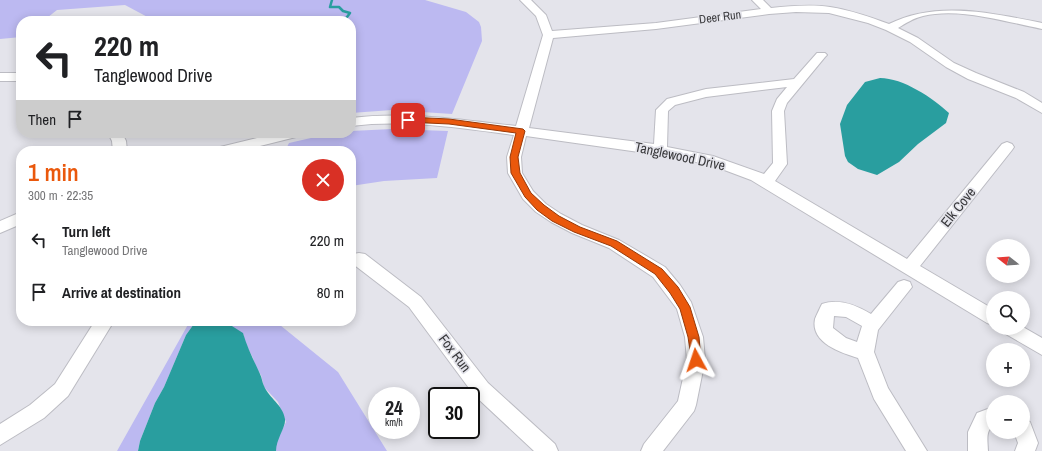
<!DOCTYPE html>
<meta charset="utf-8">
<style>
:root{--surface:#fff;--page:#f2f2f2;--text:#202124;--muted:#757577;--accent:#ea580c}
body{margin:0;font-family:"Archivo Narrow",sans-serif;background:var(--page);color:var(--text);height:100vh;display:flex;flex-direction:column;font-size:15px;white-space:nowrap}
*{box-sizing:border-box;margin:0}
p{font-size:13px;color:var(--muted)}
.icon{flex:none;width:22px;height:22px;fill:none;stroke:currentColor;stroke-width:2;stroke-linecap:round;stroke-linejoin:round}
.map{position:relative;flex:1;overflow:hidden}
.side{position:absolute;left:16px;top:146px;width:340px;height:180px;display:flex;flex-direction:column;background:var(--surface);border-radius:16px;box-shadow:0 2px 10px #0003}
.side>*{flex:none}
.guide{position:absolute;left:16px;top:16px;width:340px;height:122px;border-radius:16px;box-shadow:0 2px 10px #0003;background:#fff;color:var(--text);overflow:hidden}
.needle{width:26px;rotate:287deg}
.tools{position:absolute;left:986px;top:239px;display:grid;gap:8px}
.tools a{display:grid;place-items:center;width:44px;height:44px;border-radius:50%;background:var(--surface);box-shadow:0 2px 10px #0003;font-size:20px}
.speed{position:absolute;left:368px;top:387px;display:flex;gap:8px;font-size:20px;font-weight:700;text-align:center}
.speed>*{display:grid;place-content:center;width:52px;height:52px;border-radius:50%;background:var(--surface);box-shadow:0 2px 10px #0003;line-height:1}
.speed small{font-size:10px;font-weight:400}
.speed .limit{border:2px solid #111;border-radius:6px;background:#fff;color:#111}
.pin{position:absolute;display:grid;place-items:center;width:34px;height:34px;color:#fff;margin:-17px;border-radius:8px;box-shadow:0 2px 6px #0006}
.me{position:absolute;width:44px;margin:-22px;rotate:355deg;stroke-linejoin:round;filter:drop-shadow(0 0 3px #0008)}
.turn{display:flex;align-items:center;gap:14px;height:84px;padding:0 12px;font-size:18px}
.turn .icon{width:52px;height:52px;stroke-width:2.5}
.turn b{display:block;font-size:28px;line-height:34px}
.then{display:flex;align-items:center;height:38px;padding:0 12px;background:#0003;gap:8px;font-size:15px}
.round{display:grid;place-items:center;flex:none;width:42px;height:42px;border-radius:21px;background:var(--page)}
.overview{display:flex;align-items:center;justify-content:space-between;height:68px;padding:0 12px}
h1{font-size:24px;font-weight:600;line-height:30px;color:var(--accent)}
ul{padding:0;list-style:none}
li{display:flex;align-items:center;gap:12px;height:52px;padding:0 12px}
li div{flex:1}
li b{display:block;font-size:15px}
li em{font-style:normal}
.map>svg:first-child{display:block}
.green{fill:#bcb9f1}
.water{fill:#299e9f}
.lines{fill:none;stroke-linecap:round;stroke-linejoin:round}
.stream{stroke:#299e9f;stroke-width:2.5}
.minor-casing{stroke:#bcbcc3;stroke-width:2}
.minor{fill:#fff;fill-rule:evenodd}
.route{fill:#ea580c;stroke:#983908}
.labels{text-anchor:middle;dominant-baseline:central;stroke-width:3.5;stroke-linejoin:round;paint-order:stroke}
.far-street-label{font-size:12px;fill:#3a3a3d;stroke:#e4e4eb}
.street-label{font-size:14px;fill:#3a3a3d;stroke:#e4e4eb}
</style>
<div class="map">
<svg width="1042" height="451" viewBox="0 0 1042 451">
<rect width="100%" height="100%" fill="#e4e4eb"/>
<g class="green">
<polygon points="0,0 425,0 466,12 479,22 481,27 482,41 452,114 392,110 351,113 351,21 155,21 125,5 57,10 43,21 21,21 21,37 0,39"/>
<polygon points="392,129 448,131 437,178 384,181 351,186 351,151 285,151 289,143 333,133 351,133 351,131"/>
<polygon points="190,321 196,321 186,335 164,387 155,403 140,441 138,451 117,451"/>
<polygon points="224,321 275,321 338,372 387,451 276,451 276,442 286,422 278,402 264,387 261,375 255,366 253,358 244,341 244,335"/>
</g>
<g class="water">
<path d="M880,78C903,78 933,98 949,113L946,123L918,144L899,162L877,175L858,169L848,162L845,156L840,124L847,105L865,82Z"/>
<path d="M196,321H224L243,333C247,347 254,361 260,374C262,378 262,382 264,386C269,398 283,405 285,419C286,427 276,439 276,451H138L140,441L155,403L164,387L186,335Z"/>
</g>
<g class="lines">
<polyline class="stream" points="332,0 330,7 339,7 343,11 350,13 344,21"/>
<defs>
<g id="minor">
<path d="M520,0H531L546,15L552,31L656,23L761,9L752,0H763L771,8C790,6 811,4 830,7C850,10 870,17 889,24C936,0 992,13 1042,23V29C1006,22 959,7 923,16C914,18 906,23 898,28L918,38L954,63L976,73L1024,92L1042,103V113L1016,98L968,79L946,67L910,42L886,30L868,23L829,13L796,12L769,14L656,29L553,38L529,128L654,144L656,110L667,99L706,89L794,79L817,53H825L827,55L825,57L787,103L784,111L787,164L775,181L907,259L1002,144L1007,142L1012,144L1014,147L1012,150L920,266L993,309V325L987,323L751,180L711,165L660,155L526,136L521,157L522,173L533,191L546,204L561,214L582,225L619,240L665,267L680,285L691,302L703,337L705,360L696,405L694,411L663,451H641L644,444L678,401L687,360L685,337L677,309L653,277L609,248L572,233L551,222L536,212L523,199L508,173L507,157L514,135C460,128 405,119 351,126V118C406,111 462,120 516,126L543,35L536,16ZM787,87L777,99L772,111L773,163L764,174L713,156L667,147L668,111L675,105L706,97Z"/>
<rect x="0" y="73" width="21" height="8"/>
<polygon points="108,133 122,133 126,141 127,151 113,151 112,141"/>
<polygon points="277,133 302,133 300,136 240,151 214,151 216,148"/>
<polygon points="21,212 21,224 0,233 0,221"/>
<polygon points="359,253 365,254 421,297 488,383 555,444 558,451 534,451 474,395 409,307 353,264 351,259 353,254"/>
<path d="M904,280L910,282L912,287L878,330L874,352L888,388L927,451H906L874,399L858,358C842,353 810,343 815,319C817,314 820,308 822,304C839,298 856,305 871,314L898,282ZM834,316L846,317L862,326L857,342L846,338L833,328Z"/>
<polygon points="95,321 114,321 68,396 44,418 0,445 0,424 30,405 55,384"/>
<polygon points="1023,327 1042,338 1042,355 1004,333 1001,328 1023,328"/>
<path d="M993,407V426C985,431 988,442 988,451H968V432L977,413Z"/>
<polygon points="1023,419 1030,422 1038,443 1035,451 1015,451 1018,443 1014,432 1023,432"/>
</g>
</defs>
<use href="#minor" class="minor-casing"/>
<use href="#minor" class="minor"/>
</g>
<polygon class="route" points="408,117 449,119 523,129 525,131 518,157 520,173 531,193 544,205 559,216 580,227 617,241 662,269 678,287 690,307 699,337 701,360 699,363 696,365 692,363 688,337 680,309 670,293 655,274 611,246 574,232 552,221 537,210 525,197 511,173 510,157 516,133 449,124 406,122 405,120"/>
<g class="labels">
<g class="far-street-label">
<text transform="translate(720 17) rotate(-7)">Deer Run</text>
</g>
<g class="street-label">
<text transform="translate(680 156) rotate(12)">Tanglewood Drive</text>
<text transform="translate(958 207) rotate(-51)">Elk Cove</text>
<text transform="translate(455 353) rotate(53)">Fox Run</text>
</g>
</g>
</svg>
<div class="tools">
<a><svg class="needle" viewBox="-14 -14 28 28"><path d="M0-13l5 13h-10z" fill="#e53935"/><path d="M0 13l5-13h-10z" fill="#757577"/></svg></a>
<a><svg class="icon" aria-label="search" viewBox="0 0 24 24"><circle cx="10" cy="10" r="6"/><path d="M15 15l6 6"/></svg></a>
<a>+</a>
<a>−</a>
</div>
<div class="speed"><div>24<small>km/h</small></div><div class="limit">30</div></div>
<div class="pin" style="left:408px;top:120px;background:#d93025"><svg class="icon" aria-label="arrive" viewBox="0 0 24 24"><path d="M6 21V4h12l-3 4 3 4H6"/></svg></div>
<svg class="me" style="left:696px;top:360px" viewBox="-20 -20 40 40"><path d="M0-17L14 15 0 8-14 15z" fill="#ea580c" stroke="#fff" stroke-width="4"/></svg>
<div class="guide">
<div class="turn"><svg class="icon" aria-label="left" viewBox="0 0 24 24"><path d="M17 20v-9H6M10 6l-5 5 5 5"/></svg><div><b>220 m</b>Tanglewood Drive</div></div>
<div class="then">Then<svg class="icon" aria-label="arrive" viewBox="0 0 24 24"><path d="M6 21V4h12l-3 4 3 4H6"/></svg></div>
</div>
<section class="side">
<div class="overview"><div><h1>1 min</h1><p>300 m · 22:35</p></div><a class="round" style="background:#d93025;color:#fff"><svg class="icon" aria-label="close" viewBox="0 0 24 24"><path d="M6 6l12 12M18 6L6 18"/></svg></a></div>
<ul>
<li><svg class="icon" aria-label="left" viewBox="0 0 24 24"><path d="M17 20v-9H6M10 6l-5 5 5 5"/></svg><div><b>Turn left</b><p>Tanglewood Drive</p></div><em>220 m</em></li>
<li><svg class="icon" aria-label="arrive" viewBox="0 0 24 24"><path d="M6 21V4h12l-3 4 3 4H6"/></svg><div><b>Arrive at destination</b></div><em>80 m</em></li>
</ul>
</section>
</div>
